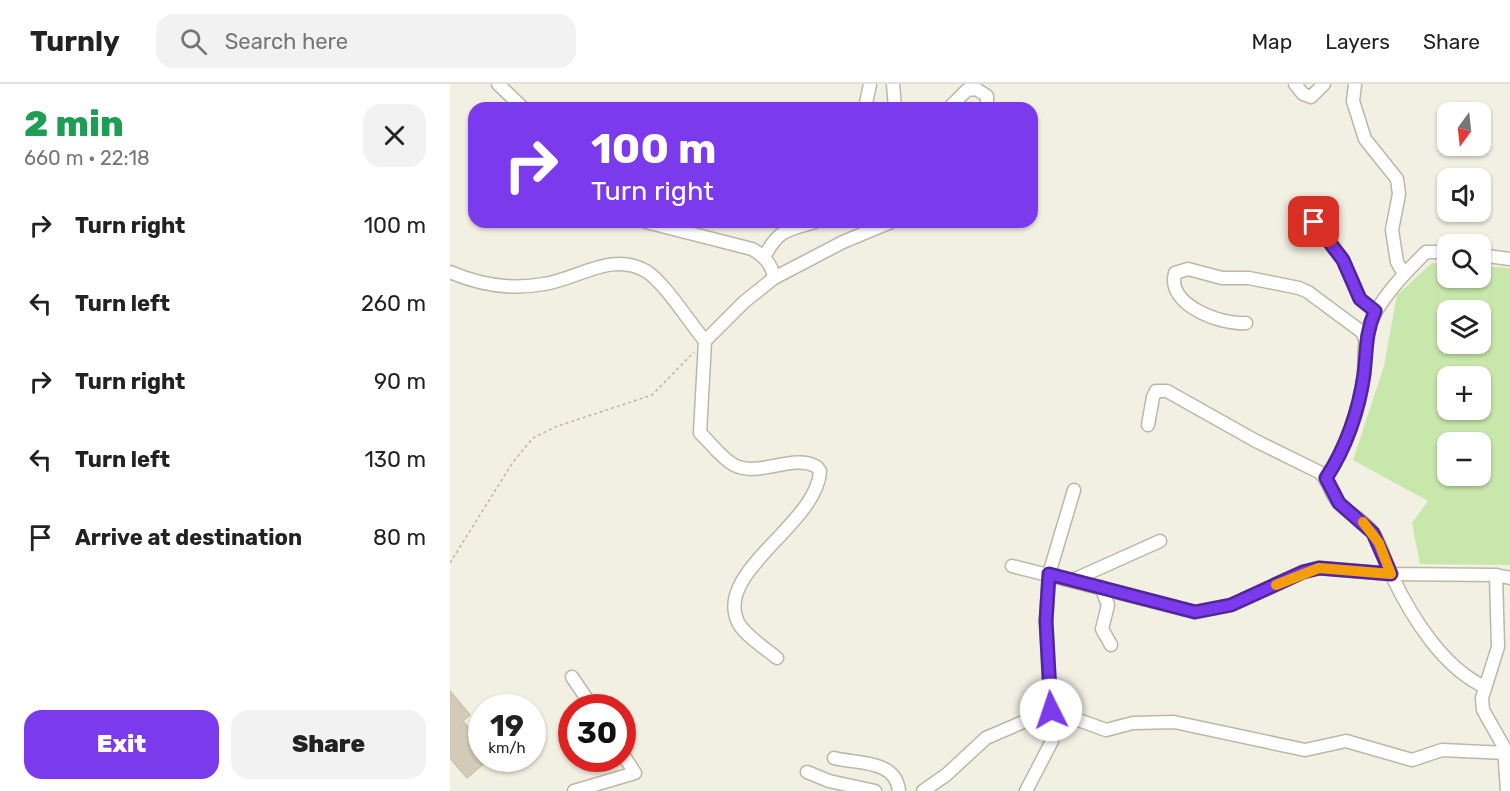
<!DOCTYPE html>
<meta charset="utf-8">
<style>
:root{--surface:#fff;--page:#f2f2f2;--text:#222;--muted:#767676;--line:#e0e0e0;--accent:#7c3aed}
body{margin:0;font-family:Rubik,sans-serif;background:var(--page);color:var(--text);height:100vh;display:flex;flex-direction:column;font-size:22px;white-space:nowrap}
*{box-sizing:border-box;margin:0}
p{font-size:20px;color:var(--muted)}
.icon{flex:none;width:33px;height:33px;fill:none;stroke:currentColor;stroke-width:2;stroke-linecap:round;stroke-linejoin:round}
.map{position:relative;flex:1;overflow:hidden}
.details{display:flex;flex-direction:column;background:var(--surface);width:450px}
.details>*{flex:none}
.hud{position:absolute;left:18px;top:18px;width:570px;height:126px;border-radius:18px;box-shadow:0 2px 4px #0004;background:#7c3aed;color:#fff;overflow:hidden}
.needle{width:39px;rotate:195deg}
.fabs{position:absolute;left:987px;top:18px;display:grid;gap:12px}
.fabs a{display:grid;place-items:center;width:54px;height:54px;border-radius:12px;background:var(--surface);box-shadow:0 2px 4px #0004;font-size:30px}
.speed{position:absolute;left:18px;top:610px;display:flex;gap:12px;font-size:30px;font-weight:700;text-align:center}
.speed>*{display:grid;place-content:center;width:78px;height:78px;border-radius:50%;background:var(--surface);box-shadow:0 2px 4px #0004;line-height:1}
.speed small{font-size:15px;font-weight:400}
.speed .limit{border:9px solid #d22;background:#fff;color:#111}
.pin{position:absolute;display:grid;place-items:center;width:51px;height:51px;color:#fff;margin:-26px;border-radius:12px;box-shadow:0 3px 9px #0006}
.me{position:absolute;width:66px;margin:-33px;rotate:356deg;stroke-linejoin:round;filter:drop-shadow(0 0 4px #0008)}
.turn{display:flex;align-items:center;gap:21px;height:126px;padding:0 24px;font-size:27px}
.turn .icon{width:78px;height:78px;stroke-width:2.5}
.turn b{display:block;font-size:42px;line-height:51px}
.round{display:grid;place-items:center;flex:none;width:63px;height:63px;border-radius:18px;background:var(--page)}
.summary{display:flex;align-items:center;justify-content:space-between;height:102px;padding:0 24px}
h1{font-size:36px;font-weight:800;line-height:45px;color:#1e9e55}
.cta{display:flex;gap:12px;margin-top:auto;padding:12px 24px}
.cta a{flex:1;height:69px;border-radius:18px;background:var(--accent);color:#fff;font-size:24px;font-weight:800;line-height:69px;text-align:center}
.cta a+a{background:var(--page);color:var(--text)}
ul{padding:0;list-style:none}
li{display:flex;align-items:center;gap:18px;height:78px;padding:0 24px}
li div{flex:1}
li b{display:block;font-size:22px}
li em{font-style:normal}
header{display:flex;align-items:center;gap:36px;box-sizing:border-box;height:84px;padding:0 30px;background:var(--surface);border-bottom:2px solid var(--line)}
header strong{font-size:28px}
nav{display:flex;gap:33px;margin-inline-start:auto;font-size:21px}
.search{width:420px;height:54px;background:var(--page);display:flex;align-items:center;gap:15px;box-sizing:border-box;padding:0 21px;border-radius:18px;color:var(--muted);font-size:22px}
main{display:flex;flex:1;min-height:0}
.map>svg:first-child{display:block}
.green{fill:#c7e7ab;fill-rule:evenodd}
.building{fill:#d3cbb8;stroke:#cec4ac;stroke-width:1.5}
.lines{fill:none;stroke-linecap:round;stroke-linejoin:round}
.minor-casing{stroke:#bdb7a6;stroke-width:15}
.path{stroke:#bfb497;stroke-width:1.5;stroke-dasharray:3 3;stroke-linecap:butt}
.minor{stroke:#fff;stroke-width:12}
.route-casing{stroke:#51269a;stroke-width:15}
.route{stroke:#7c3aed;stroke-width:10}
.slow{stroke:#f59e0b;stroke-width:10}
</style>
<header>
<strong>Turnly</strong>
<div class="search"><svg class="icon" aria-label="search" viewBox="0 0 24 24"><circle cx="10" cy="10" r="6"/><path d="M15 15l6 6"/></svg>Search here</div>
<nav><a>Map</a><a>Layers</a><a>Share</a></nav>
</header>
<main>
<section class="details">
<div class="summary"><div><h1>2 min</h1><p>660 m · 22:18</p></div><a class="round"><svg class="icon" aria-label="close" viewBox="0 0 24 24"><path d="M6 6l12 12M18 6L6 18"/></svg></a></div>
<ul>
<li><svg class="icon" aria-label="right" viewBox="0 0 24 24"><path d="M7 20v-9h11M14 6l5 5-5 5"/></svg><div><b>Turn right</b></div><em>100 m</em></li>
<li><svg class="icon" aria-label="left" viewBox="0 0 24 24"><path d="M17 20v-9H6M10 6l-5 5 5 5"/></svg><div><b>Turn left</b></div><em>260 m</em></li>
<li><svg class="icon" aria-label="right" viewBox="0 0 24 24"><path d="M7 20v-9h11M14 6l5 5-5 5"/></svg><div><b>Turn right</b></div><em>90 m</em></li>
<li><svg class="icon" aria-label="left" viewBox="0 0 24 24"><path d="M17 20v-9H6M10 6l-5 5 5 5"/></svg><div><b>Turn left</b></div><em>130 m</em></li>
<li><svg class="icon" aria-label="arrive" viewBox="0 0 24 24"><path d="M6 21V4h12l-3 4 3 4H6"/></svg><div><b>Arrive at destination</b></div><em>80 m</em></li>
</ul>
<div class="cta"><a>Exit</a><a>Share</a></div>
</section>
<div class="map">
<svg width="1060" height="707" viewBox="0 0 1060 707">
<rect width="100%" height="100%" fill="#f2efe3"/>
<path class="green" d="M982,179L997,180L998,194H1030L1031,182L1060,184V481L970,480L962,439L978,417L903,376L934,282L947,211ZM998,226H1030V260H998ZM998,292H1030V326H998ZM998,358H1030V392H998Z"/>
<polygon class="building" points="0,607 20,631 13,637 32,659 32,675 39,675 17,694 0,674"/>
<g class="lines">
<defs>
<g id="minor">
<polyline points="48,0 73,24"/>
<polyline points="443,0 445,24"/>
<polyline points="845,0 853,10 861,13 874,0"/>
<polyline points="905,0 903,17 915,55 947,95 949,110 942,146 947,178 954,190"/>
<polyline points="415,24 420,0"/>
<polyline points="499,24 517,6 526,5 537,12 537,24"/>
<path d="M196,138L302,165C314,172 322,180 324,194L294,218L255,257"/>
<polyline points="865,138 893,176 910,215 925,227"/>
<polyline points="1030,171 1060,175"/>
<path d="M314,173C329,145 336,147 365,138"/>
<path d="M0,188C30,201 62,206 94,200C128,195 162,167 196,187C214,198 240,239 255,257L250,349C261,359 271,374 284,381C309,394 343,369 367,383L370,387C368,440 261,489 289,540C297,553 315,564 327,574"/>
<polyline points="324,194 393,158 441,138"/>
<path d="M796,239C771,241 716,221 725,189L738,185L772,194H799L849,204L858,208L912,248L915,255"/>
<path d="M698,341L703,313L706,307H717L806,357L869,388C880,397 879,409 889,419C899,430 914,436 923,449C932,462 935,478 942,492C961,532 993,584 1035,603"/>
<path d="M876,394C896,364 909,326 914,291C915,276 913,259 918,245C927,217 955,189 976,168H998"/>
<polyline points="562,482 745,528 781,521 853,488 869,484 941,490 1046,491 1060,494"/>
<polyline points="1046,491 1048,563 1032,614 1033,626 1054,663 1057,707"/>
<polyline points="623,496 710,457"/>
<polyline points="651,503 658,521 652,545 661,561"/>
<polyline points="122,593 143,624"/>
<path d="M384,674C406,680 446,675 449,707"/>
<polyline points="357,688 379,697 425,707"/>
<polyline points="124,707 185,689 172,669"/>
<polyline points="473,707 496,691 536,654 601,626 656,646 683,639 724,638 855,666 896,657 962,676 992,666 1056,669"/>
<polyline points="576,707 602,657 596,537 599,490 624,406"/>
</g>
</defs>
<use href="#minor" class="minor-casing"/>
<polyline class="path" points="0,479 63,378 83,354 105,343 202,311 244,268"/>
<use href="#minor" class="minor"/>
</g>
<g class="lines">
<defs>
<path id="route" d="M601,626L596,537L599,490L745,528L781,521L853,488L869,484L941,490L923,449L889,419L876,394C896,364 909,326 914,290C917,266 915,251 925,227L910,215L893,176L864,138"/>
</defs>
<use href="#route" class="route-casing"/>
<use href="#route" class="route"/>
<polyline class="slow" points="826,501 869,484 941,490 929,459 913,438"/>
</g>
</svg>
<div class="fabs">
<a><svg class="needle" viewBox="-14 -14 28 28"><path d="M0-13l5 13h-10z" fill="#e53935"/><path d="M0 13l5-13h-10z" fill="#767676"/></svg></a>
<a><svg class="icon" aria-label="sound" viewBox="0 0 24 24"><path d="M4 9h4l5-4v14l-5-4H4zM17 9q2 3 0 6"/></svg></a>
<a><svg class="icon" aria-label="search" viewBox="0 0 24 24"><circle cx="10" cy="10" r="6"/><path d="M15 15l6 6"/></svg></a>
<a><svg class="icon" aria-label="layers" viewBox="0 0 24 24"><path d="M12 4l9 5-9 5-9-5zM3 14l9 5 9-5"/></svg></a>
<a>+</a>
<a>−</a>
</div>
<div class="speed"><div>19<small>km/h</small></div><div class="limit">30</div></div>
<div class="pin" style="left:864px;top:138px;background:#d93025"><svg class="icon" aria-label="arrive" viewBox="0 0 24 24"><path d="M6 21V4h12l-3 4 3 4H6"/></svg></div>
<svg class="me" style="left:601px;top:626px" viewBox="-20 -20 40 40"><circle r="19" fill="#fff"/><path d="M0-13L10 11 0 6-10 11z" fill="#7c3aed"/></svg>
<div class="hud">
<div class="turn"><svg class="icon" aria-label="right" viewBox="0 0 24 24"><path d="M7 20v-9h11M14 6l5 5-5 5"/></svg><div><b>100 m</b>Turn right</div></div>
</div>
</div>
</main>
